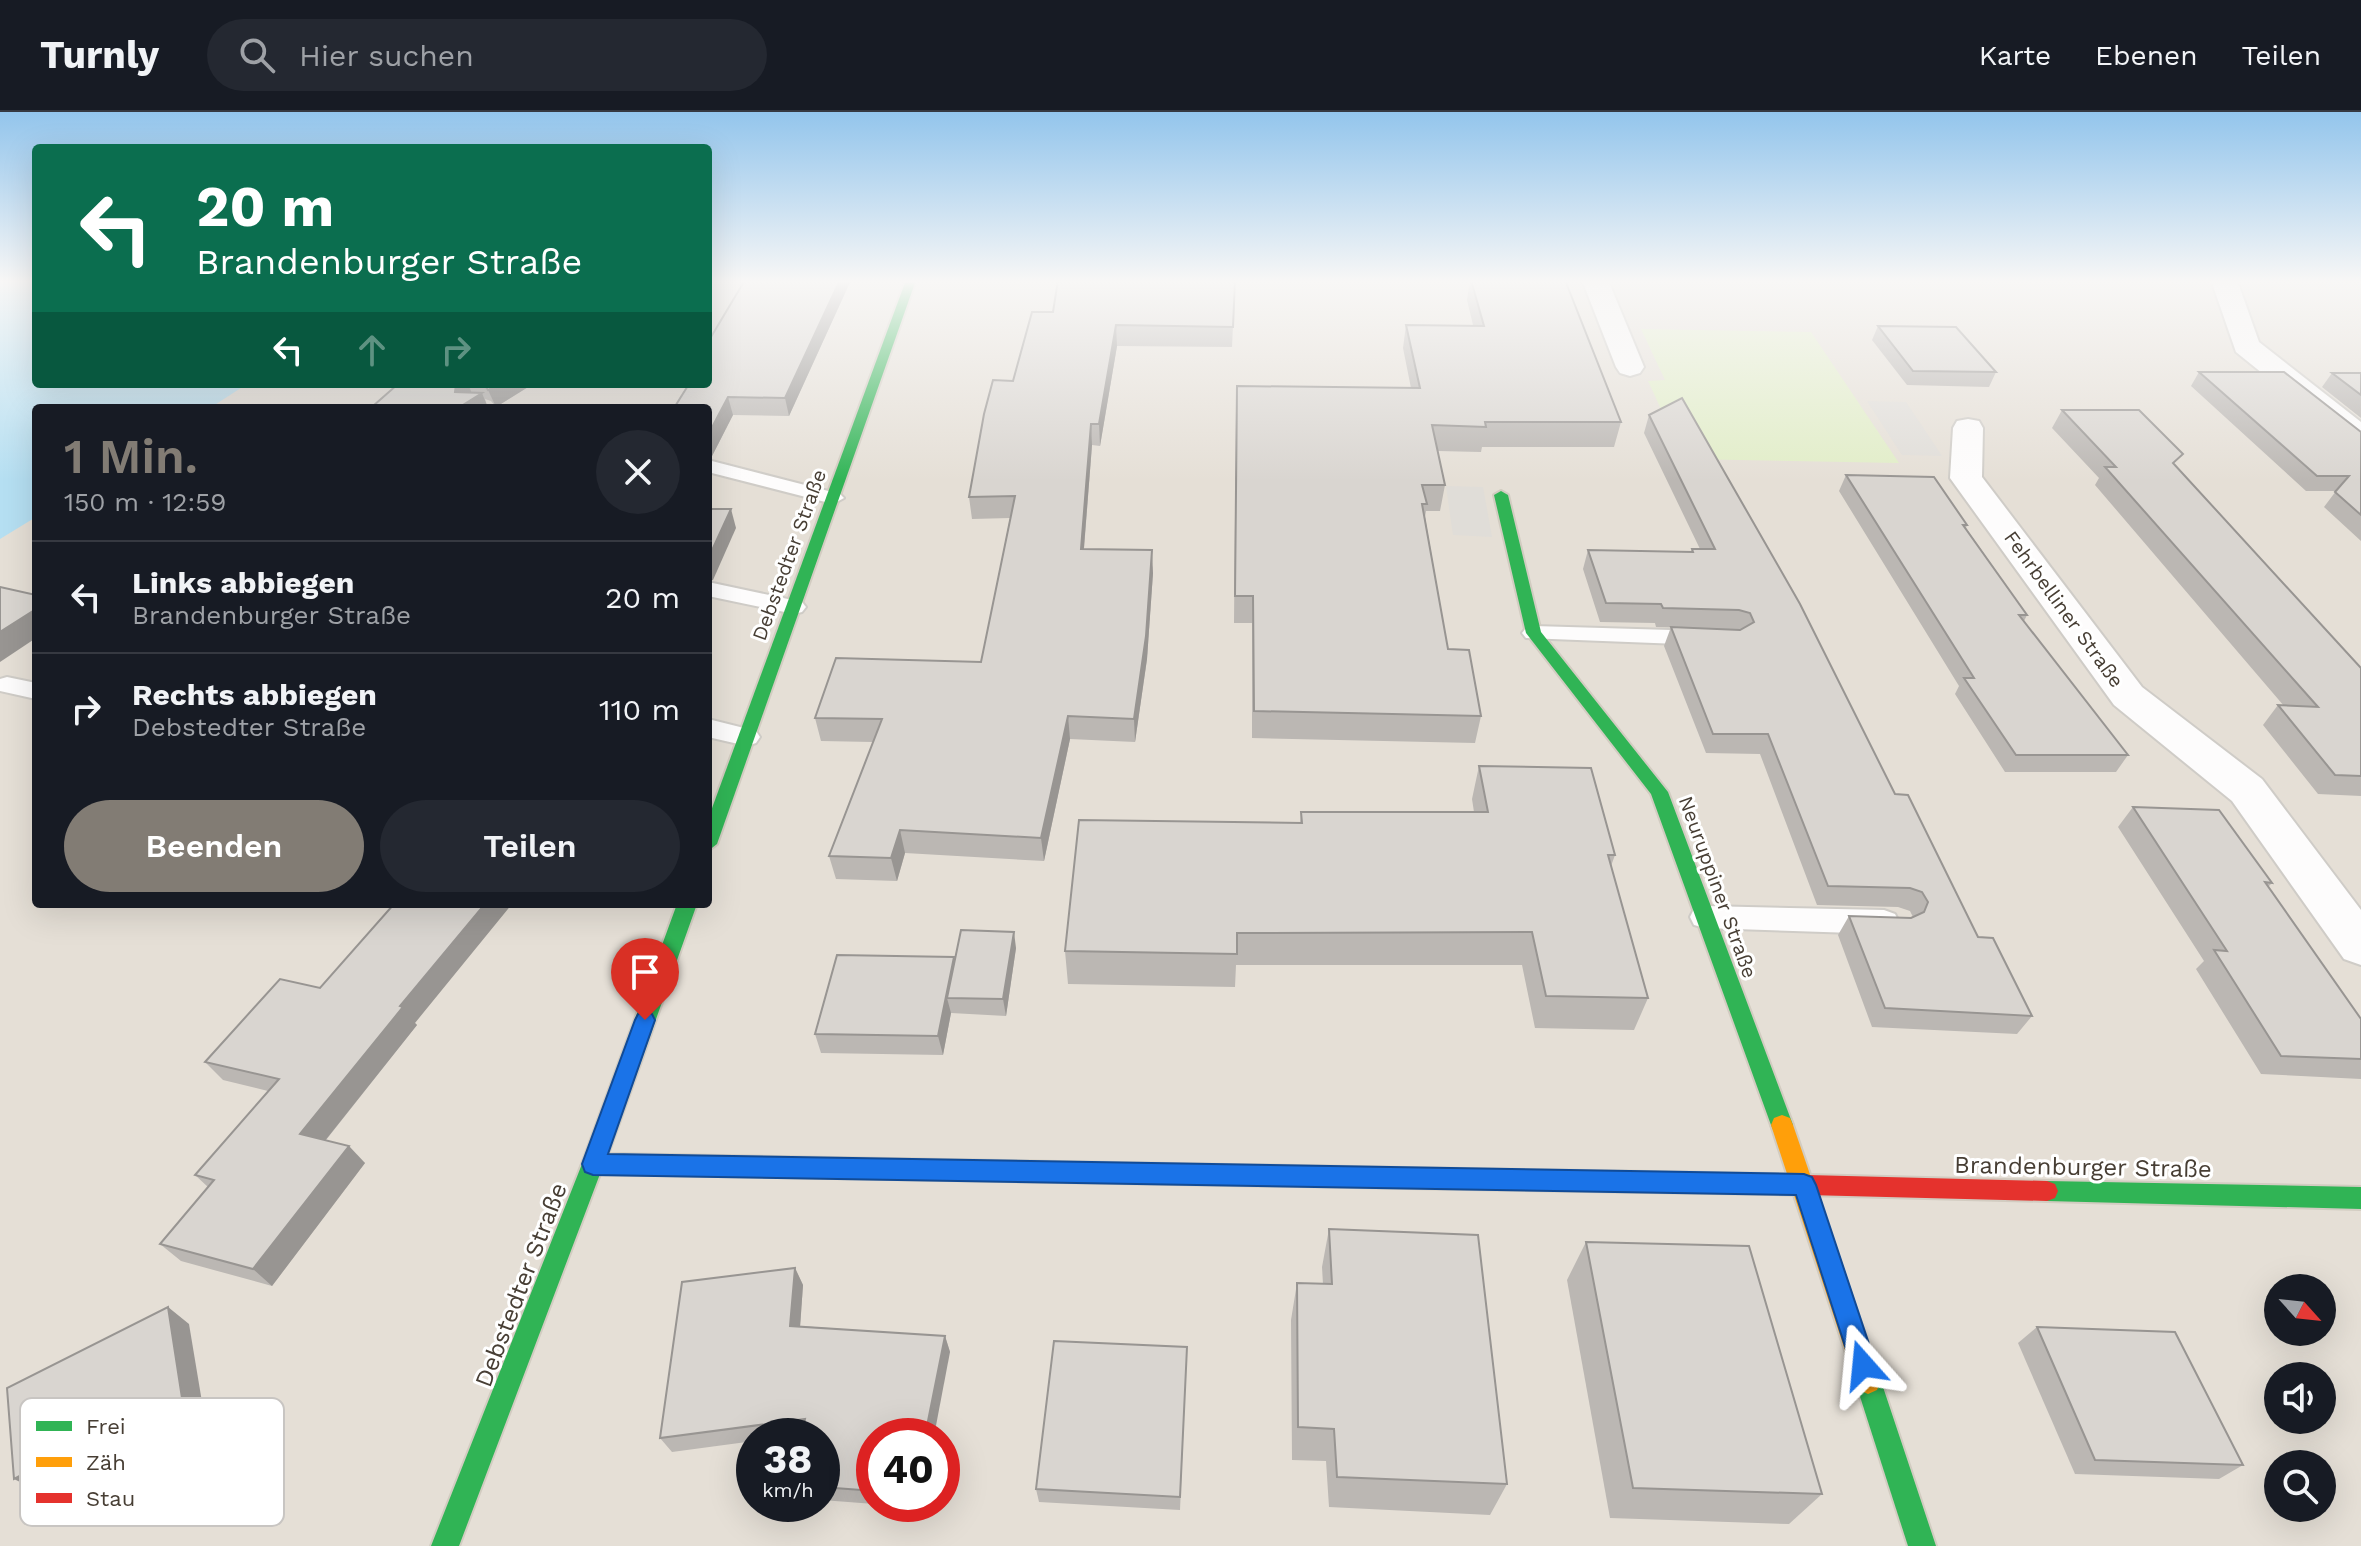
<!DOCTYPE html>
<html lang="de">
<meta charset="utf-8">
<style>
:root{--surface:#171b24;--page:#242831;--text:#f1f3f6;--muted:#9ea1a6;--line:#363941;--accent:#827c74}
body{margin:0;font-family:"Work Sans",sans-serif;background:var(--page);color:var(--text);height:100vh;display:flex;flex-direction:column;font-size:30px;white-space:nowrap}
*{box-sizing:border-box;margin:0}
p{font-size:26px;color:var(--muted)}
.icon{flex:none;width:44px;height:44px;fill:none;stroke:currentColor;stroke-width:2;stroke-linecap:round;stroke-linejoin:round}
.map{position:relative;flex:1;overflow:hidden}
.details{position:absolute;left:32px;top:292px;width:680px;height:504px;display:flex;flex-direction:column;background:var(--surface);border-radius:8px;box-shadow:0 8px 32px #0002}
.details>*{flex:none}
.top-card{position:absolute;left:32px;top:32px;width:680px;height:244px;border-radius:8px;box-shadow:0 8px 32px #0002;background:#0b6e4f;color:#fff;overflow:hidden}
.needle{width:52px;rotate:117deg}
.fabs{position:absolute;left:2264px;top:1162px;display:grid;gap:16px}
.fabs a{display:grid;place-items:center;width:72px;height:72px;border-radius:50%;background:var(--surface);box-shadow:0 8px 32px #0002;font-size:40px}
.speed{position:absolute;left:736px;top:1306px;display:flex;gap:16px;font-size:40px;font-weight:700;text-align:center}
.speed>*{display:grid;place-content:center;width:104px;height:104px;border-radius:50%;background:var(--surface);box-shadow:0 8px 32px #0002;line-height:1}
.speed small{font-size:20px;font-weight:400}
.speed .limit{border:12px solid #d22;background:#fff;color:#111}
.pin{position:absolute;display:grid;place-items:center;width:68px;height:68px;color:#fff;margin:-82px -34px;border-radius:50% 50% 50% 0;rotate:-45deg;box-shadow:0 0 8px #0007}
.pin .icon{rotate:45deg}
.me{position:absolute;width:88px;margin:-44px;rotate:342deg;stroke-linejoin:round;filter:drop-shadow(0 0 6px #0008)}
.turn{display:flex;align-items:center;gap:28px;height:168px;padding:0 32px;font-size:36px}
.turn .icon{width:104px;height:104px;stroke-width:2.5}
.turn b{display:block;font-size:56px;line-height:68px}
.lanes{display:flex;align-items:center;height:76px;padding:0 32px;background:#0003;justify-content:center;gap:40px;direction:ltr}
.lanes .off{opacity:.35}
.round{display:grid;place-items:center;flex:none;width:84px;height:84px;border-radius:42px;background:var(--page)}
.headline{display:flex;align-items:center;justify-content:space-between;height:136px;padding:0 32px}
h1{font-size:48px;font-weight:600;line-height:60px;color:var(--accent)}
.action{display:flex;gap:16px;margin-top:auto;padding:16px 32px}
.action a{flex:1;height:92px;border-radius:48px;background:var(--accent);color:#fff;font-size:32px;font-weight:600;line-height:92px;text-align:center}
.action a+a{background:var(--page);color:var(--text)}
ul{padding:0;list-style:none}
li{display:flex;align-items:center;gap:24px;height:112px;padding:0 32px;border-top:2px solid var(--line)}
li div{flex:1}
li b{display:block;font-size:30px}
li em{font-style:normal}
header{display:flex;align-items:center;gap:48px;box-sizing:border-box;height:112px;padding:0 40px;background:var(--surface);border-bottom:2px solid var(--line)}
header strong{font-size:38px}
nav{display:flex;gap:44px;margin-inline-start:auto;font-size:28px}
.search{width:560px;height:72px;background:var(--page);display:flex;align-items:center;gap:20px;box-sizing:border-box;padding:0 28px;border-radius:44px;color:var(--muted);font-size:30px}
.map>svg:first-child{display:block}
.residential{fill:#e5dfd6;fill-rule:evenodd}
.green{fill:#e1edc7}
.parking{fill:#e0ddd8}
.water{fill:#b5dff2}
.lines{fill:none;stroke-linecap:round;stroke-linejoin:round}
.lane-casing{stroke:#cfccc7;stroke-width:4}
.street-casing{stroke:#cfccc7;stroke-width:4}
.fast-casing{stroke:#d2ccc1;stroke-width:4}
.slow-casing{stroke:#d2ccc1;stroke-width:4}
.jam-casing{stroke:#d2ccc1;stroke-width:4}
.lane{fill:#fdfcfc;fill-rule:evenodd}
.street{fill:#fdfcfc;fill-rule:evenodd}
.fast{fill:#30b455;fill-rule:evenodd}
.slow{fill:#ff9f0a;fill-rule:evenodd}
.jam{fill:#e5322d;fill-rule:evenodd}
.wall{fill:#bbb7b3}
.shaded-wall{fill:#989592}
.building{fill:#d9d5d0;stroke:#989592;stroke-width:2}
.route{fill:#1a73e8;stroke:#114b97;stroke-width:2}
.labels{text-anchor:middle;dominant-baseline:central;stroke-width:6;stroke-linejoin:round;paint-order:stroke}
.street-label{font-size:20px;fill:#473e34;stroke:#fff}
.near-street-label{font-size:24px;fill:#473e34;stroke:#fff}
.key{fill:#fff;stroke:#c8c5c2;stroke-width:2}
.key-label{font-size:22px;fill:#473e34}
</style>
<header>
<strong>Turnly</strong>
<div class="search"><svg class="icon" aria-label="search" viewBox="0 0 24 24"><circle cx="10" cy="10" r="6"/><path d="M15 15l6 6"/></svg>Hier suchen</div>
<nav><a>Karte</a><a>Ebenen</a><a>Teilen</a></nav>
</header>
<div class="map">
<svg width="2361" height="1434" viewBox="0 0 2361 1434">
<rect width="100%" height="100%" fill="#f0eeea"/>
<path class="residential" d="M0,168H36V272H708V168H2361V1434H0ZM36,296H708V792H36ZM2278,1176H2322V1220H2278ZM2278,1264H2322V1308H2278ZM754,1324H822V1392H754ZM874,1324H942V1392H874ZM2278,1352H2322V1396H2278Z"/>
<polygon class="green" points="1641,217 1811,220 1899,351 1684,347 1648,269 1665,268"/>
<g class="parking">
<polygon points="1867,289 1906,290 1942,344 1902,343"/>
<polygon points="1446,374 1483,375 1492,425 1453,423"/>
</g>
<polygon class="water" points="0,168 36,168 36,272 247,272 210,296 36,296 36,405 0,427"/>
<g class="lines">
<defs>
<g id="lane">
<polygon points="708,348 840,382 844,386 833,392 708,360"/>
<polygon points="708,470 802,490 806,495 802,500 794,502 708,484"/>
<polygon points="1534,514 1705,519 1713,521 1717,526 1713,531 1705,533 1526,526 1522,521 1526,516"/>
<polygon points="7,565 36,571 36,587 0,579 0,567"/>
<polygon points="708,607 756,619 760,625 756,631 747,634 708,625"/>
<polygon points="1705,794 1884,798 1895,802 1899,810 1895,818 1884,822 1705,816 1694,813 1690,805 1694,797"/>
</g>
<g id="street">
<polygon points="1582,168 1608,168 1644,255 1640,261 1630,264 1620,261 1616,255"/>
<polygon points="2211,168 2237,168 2259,230 2361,310 2361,334 2350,332 2236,240"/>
<polygon points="1968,307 1979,309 1983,316 1982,365 2142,575 2262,667 2361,798 2361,853 2344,847 2232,689 2114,593 1955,373 1950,366 1953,316 1957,309"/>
</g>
<g id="fast">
<polygon points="906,168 916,168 717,732 708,739 708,707"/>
<polygon points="1501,379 1508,383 1541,520 1668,680 1793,1013 1790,1020 1782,1023 1774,1020 1771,1013 1651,682 1526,521 1494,383"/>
<polygon points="677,792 697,792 608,1042 1407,1056 1415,1059 1418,1066 1415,1073 1407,1076 600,1062 459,1434 431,1434 582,1052"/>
<polygon points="2047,1069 2361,1075 2361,1097 2047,1089 2039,1086 2036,1079 2039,1072"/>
<polygon points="1868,1256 1877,1260 1881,1269 1936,1434 1908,1434 1855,1269 1859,1260"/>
</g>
<g id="slow">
<polygon points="1782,1003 1790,1006 1793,1013 1881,1269 1877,1278 1868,1282 1859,1278 1855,1269 1771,1013 1774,1006"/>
<polygon points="1407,1056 1773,1062 1781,1065 1784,1072 1781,1079 1773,1082 1407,1076 1399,1073 1396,1066 1399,1059"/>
</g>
<polygon id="jam" points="1773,1062 2047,1069 2055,1072 2058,1079 2055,1086 2047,1089 1773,1082 1765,1079 1762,1072 1765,1065"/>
</defs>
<use href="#lane" class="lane-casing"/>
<use href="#street" class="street-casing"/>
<use href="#fast" class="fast-casing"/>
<use href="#slow" class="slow-casing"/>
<use href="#jam" class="jam-casing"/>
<use href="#lane" class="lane"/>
<use href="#street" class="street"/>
<use href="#fast" class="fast"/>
<use href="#slow" class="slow"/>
<use href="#jam" class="jam"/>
</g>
<g class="wall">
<polygon points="851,168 789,304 733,303 711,346 708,346 708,296"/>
<polygon points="1235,168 1232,235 1117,234 1100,334 1092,333 1084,437 1153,461 1147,547 1135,630 1070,627 1044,749 905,741 897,769 836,767 829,744 873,630 821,629 815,606 981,550 1010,406 972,407 969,385 1013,269 1053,200"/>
<polygon points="1470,168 1565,168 1621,310 1614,335 1482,335 1481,340 1438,339 1445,373 1440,399 1426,399 1425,405 1448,537 1481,604 1475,631 1252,626 1252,511 1234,511 1236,299 1411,276 1403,236 1406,213 1473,213 1467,188"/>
<polygon points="1878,214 1996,260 1989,275 1907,273 1872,228"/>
<polygon points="2199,260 2361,320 2361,429 2324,395 2336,379 2306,379 2191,274"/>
<polygon points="2332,261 2361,261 2361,306 2322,275"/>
<polygon points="398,272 533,272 496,295 491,289 485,287 488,296 374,296"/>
<polygon points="2062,298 2176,354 2361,556 2361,684 2318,682 2263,613 2278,593 2284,594 2095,373 2099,366 2052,316"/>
<polygon points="1649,303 1895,682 1978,825 2032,904 2017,922 1872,915 1838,823 1849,804 1911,806 1913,805 1910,799 1898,795 1817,793 1760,642 1706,641 1664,534 1671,515 1732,517 1656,515 1655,511 1600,510 1583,457 1588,438 1691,440 1692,437 1700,437 1644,321"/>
<polygon points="1846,363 1967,413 1966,416 2027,503 2024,509 2128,643 2116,660 2005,660 1955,582 1959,574 1839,379"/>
<polygon points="1479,654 1615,743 1611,754 1648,886 1634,918 1535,916 1522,853 1236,853 1235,875 1068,872 1065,839 1300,711 1301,700 1474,700 1472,687"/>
<polygon points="2133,695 2272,771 2268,775 2361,907 2361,967 2261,962 2196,857 2204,849 2118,715"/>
<polygon points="1016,836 1006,904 951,901 943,943 821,941 815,922 955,849"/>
<polygon points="415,911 417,913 326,1028 365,1051 272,1174 181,1149 160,1132 208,1075 195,1063 268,979 223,968 205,950"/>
<polygon points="1329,1117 1507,1372 1490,1403 1329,1395 1326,1349 1292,1348 1291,1208 1297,1171 1323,1172 1322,1155"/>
<polygon points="1586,1130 1822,1382 1789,1412 1610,1406 1567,1168"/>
<polygon points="795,1156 803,1173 800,1214 945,1224 950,1240 874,1324 874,1392 822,1388 822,1324 754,1324 754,1329 672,1340 660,1326"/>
<polygon points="2037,1215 2243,1353 2219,1367 2075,1362 2018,1231"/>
<polygon points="1187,1235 1180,1398 1039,1390 1036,1377"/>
<polygon points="880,1392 920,1392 920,1395"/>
</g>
<g class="shaded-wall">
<polygon points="840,168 851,168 789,304 785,286"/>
<polygon points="1116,213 1117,234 1100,334 1099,312"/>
<polygon points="456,272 468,272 473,284 482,281 488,296 458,296 455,280"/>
<polygon points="498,272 533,272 496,295 488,278"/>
<polygon points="728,285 733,303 711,346 708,336 708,323"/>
<polygon points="1091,312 1092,333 1082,460 1081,437"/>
<polygon points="731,397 736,416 713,468 708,469 708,447"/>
<polygon points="1152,438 1153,461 1147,547 1135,630 1134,607"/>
<polygon points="36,497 36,526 0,550 0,520"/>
<polygon points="1068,604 1070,627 1044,749 1041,726"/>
<polygon points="900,718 905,741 897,769 891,746"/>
<polygon points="485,792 512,792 415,911 417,913 316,1040 300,1022 400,894"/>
<polygon points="1014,820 1016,836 1006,904 1003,887"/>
<polygon points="954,845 958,864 947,886 951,901 943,943 938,924"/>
<polygon points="349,1034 365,1051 272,1174 253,1157"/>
<polygon points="795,1156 803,1173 799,1230 790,1214"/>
<polygon points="168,1195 189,1212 208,1326 88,1391 62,1378"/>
<polygon points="945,1224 950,1240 934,1324 925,1324"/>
<polygon points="59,1343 84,1357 40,1380 14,1367"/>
</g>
<g class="building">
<polygon points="745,168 840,168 785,286 728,285 708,323 708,296 674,296 689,272 708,272 708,230"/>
<polygon points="1058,168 1235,168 1233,215 1116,213 1099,312 1091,312 1081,437 1152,438 1146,524 1134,607 1068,604 1041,726 900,718 891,746 829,744 882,607 815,606 836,546 981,550 1015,384 969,385 984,302 993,268 1013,269 1032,200 1053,200"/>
<polygon points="1471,168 1565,168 1621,310 1485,310 1486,315 1432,313 1445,373 1422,373 1427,392 1422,392 1448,537 1469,538 1481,604 1254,599 1253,484 1235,484 1237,274 1420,276 1406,213 1484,214"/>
<polygon points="1878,214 1956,215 1996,260 1913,259"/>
<polygon points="2199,260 2284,260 2361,320 2361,403 2335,380 2349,364 2317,364"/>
<polygon points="2332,261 2361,261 2361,283"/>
<polygon points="398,272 456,272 455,280 482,281 458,296 374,296 373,294"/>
<polygon points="484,272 498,272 488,278"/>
<polygon points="1682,286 1800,492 1895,682 1908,683 1978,825 1993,826 2032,904 1885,896 1849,804 1911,806 1924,800 1928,790 1922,780 1910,776 1828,774 1768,622 1713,622 1671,515 1740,518 1754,510 1750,501 1739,498 1663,496 1661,492 1606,491 1588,438 1693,440 1692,437 1715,437 1649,303"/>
<polygon points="2062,298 2139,298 2183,342 2173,351 2361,556 2361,664 2335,663 2278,593 2318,595 2105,355 2116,355"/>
<polygon points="1846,363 1934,365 1967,413 1963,413 2027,503 2019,503 2128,643 2016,643 1964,566 1974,566"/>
<polygon points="708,397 731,397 708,447"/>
<polygon points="0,475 36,483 36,497 0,520"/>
<polygon points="1479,654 1591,656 1615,743 1608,743 1648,886 1546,884 1532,820 1237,821 1237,842 1065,839 1079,708 1302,711 1301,700 1488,700"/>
<polygon points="2133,695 2219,698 2272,771 2265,770 2361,907 2361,947 2281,944 2214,838 2227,839"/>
<polygon points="394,792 485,792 400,894 403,895 300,1022 349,1034 253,1157 160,1132 214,1068 195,1063 279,967 205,950 280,867 320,876"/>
<polygon points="961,818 1014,820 1003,887 947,886"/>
<polygon points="837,843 954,845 938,924 815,922"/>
<polygon points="1329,1117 1478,1123 1507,1372 1337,1365 1334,1317 1298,1315 1297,1171 1332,1172"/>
<polygon points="1586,1130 1749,1134 1822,1382 1633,1376"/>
<polygon points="795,1156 790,1214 945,1224 925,1324 874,1324 874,1379 822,1375 822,1324 801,1324 805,1307 660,1326 682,1170"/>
<polygon points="168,1195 186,1312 62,1378 59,1343 14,1367 7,1276"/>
<polygon points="2037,1215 2175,1220 2243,1353 2095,1348"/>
<polygon points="1054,1229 1187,1235 1180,1385 1036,1377"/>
</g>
<linearGradient id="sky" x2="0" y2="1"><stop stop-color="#93c5ec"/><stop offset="0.46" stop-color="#f8f7f6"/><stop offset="1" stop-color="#f8f7f6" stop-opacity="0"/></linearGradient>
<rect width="2361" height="369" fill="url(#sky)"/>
<polygon class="route" points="645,899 652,902 655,908 608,1042 1804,1062 1812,1065 1816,1073 1876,1253 1872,1262 1863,1266 1854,1262 1796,1083 593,1063 585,1060 582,1052 635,908 638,902"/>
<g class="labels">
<g class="street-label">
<text transform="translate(789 443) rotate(-70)">Debstedter Straße</text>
<text transform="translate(2064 497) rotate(54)">Fehrbelliner Straße</text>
<text transform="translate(1718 775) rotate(70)">Neuruppiner Straße</text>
</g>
<g class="near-street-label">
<text transform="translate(2083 1055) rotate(1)">Brandenburger Straße</text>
<text transform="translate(521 1173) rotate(-69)">Debstedter Straße</text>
</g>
</g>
<rect x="20" y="1286" width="264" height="128" rx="12" class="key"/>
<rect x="36" y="1309" width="36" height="10" fill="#30b455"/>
<rect x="36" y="1345" width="36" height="10" fill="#ff9f0a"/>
<rect x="36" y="1381" width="36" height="10" fill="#e5322d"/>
<g class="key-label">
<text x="86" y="1322">Frei</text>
<text x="86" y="1358">Zäh</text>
<text x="86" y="1394">Stau</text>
</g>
</svg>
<div class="fabs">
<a><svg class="needle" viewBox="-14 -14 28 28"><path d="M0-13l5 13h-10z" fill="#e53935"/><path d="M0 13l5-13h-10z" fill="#9ea1a6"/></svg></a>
<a><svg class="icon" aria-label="sound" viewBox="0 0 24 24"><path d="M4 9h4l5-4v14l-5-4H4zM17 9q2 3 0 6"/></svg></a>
<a><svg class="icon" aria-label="search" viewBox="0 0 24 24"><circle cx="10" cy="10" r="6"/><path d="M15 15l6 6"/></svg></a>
</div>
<div class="speed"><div>38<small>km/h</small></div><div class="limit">40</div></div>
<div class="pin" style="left:645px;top:908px;background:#d93025"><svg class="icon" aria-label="arrive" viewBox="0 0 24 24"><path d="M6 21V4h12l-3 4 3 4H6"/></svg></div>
<svg class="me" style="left:1863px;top:1253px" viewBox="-20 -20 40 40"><path d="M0-17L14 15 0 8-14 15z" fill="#1a73e8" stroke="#fff" stroke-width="4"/></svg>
<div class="top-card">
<div class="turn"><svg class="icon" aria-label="left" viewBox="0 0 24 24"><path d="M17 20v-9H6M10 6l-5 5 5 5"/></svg><div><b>20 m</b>Brandenburger Straße</div></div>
<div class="lanes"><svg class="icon" aria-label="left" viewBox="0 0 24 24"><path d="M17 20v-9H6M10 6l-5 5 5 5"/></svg><svg class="icon off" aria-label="ahead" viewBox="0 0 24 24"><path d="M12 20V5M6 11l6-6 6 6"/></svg><svg class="icon off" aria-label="right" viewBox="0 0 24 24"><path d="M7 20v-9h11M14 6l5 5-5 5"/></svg></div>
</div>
<section class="details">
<div class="headline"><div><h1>1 Min.</h1><p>150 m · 12:59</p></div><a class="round"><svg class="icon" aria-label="close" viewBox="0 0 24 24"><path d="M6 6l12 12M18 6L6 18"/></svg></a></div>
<ul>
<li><svg class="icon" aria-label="left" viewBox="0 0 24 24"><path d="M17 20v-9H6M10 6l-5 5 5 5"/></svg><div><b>Links abbiegen</b><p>Brandenburger Straße</p></div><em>20 m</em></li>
<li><svg class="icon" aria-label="right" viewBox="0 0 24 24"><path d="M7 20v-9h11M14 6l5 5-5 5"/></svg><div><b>Rechts abbiegen</b><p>Debstedter Straße</p></div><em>110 m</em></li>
</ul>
<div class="action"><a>Beenden</a><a>Teilen</a></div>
</section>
</div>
